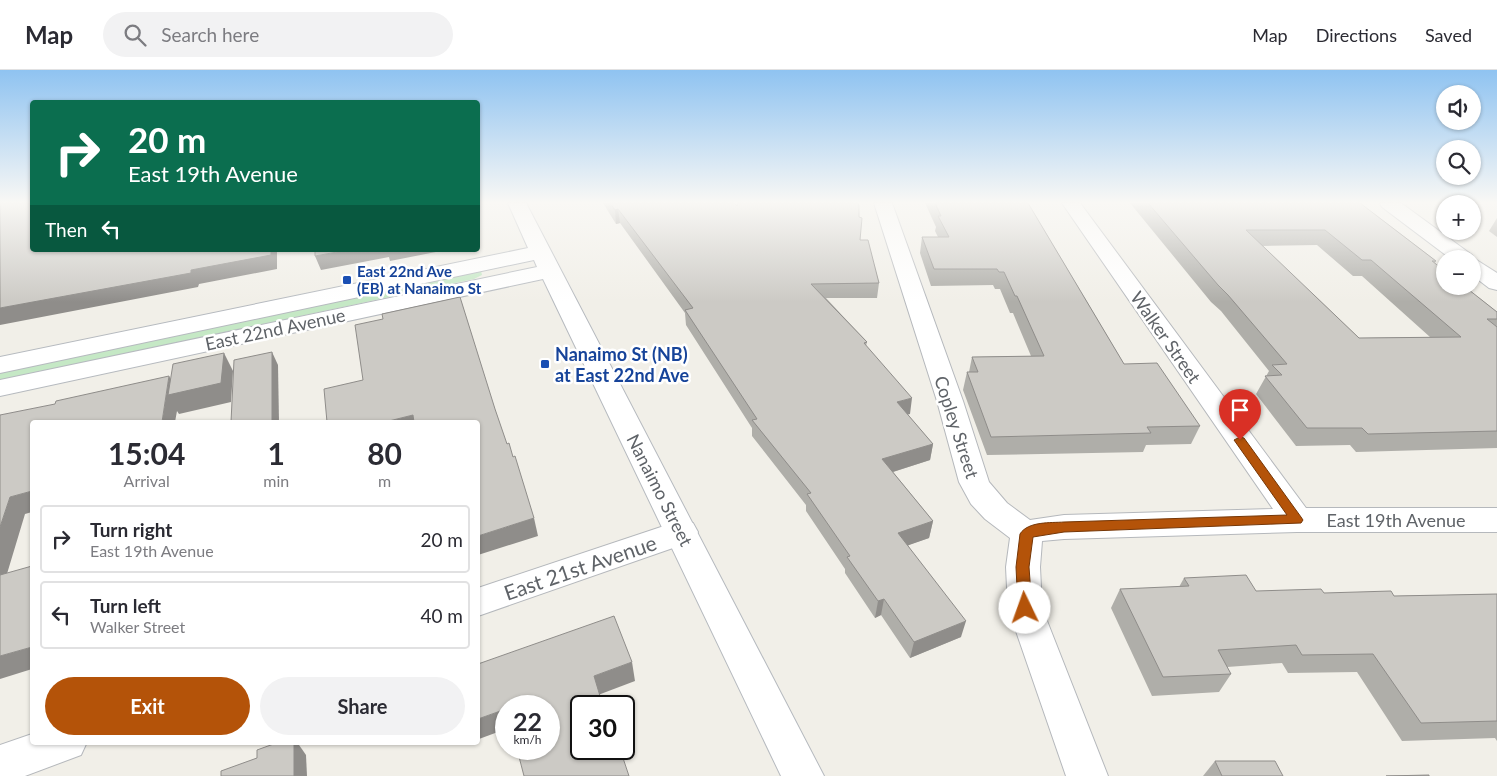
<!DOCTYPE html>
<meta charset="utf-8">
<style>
:root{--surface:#fff;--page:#f2f2f3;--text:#2b2b33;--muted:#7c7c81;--line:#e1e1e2;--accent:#b45309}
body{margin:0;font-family:Lato,sans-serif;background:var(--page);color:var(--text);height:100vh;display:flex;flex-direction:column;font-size:19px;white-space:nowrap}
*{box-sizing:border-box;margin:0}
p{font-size:16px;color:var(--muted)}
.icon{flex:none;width:28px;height:28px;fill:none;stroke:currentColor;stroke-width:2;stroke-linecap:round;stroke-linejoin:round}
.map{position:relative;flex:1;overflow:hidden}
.details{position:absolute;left:30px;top:350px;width:450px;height:325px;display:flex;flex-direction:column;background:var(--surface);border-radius:5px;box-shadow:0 1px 4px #0004}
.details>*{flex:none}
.banner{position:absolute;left:30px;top:30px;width:450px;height:152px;border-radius:5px;box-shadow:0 1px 4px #0004;background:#0b6e4f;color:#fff;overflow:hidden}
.fabs{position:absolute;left:1436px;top:15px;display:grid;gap:10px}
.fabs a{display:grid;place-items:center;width:45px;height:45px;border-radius:50%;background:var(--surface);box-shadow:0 1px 4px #0004;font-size:25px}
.speed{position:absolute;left:495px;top:625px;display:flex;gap:10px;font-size:25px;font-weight:700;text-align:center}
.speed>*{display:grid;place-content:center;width:65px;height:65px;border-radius:50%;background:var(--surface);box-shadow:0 1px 4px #0004;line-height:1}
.speed small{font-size:12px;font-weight:400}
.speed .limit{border:2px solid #111;border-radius:8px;background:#fff;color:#111}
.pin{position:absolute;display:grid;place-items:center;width:42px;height:42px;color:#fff;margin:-51px -21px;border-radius:50% 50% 50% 0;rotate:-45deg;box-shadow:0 0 5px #0007}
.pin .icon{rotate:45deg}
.me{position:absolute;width:55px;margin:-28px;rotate:357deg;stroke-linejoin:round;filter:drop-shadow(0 0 4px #0008)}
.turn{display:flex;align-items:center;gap:18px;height:105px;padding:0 15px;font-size:22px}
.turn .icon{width:65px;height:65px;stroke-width:2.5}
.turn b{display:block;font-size:35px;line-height:42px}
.then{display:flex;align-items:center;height:48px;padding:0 15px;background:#0003;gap:10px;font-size:19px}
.eta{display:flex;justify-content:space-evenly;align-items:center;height:85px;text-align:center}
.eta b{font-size:30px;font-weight:700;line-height:35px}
.primary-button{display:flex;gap:10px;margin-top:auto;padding:10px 15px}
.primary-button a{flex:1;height:58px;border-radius:30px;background:var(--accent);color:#fff;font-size:20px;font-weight:700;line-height:58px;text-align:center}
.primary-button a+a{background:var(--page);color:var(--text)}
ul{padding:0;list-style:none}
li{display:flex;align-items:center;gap:15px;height:68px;margin:0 10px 8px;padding:0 5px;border:2px solid var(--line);border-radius:5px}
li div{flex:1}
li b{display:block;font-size:19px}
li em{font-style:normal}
header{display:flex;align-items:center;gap:30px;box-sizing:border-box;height:70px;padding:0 25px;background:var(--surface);border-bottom:1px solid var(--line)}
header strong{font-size:24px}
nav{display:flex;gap:28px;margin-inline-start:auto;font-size:18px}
.search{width:350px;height:45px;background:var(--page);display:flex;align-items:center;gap:12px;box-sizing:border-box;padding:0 18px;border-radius:28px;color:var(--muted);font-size:19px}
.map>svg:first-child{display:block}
.green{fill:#c5e8c5}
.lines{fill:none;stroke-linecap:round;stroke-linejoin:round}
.street-casing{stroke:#b5b8bc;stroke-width:2}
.secondary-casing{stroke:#b6babf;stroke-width:2}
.street{fill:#fff;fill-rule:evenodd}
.secondary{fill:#fff;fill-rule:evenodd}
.wall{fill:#afaea9;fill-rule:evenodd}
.shaded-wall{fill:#8f8d8a}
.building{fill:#cccac5;stroke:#8f8d8a;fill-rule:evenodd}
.route{fill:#b45309;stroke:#753606}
.transit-dot{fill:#1a4fb4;stroke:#fff;stroke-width:2}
.labels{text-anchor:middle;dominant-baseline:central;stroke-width:5;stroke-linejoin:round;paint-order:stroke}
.far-transit-label{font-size:15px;font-weight:bold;fill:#164399;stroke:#fff;text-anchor:start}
.street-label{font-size:18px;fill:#5f6368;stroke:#fff}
.transit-label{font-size:18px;font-weight:bold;fill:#164399;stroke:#fff;text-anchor:start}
.near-street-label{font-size:21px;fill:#5f6368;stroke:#fff}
</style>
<header>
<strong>Map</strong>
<div class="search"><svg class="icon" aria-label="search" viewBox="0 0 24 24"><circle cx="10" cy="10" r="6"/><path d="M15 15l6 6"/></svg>Search here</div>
<nav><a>Map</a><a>Directions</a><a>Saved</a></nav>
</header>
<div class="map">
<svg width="1497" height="706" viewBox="0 0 1497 706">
<rect width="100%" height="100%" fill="#f1efe8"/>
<polygon class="green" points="477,200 481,201 482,205 474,209 0,310 0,301"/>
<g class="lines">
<defs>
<g id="street">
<polygon points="874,133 892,133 963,331 989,412 1007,433 1030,450 1064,445 1273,439 1062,133 1080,133 1306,438 1497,438 1497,462 1297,462 1064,469 1042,471 1040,497 1042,538 1108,706 1066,706 1008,538 1006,497 1010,468 985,449 971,434 959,412 937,331"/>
<polygon points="1380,133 1401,133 1472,185 1475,189 1497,203 1497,220 1489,218 1472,205 1472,189 1451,189 1382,137"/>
<polygon points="682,450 693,453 698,462 693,471 478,546 478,518"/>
<polygon points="32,664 32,672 87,672 81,685 25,706 0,706 0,675"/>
</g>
<polygon id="secondary" points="508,133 526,133 824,706 781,706 543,209 0,326 0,310 537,197 534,190 0,303 0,287 528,178"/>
</defs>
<use href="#street" class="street-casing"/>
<use href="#secondary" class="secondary-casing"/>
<use href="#street" class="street"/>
<use href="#secondary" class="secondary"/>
</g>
<g class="wall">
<polygon points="603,133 734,133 737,136 859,147 860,170 879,213 877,228 826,228 867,272 866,276 910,344 907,344 933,374 930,390 893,402 933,451 929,468 908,475 961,567 910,588 881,545 875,548 845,503 845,499 806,441 806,435 752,366 752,358 686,255 685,243 620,153 616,154"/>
<polygon points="925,133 1028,133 1124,294 1200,356 1191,374 1146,375 1143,382 987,385 963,320 967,302 969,302 972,287 1031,286 1013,243 1010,243 1000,219 995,219 993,215 931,216 920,183 922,167 938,167 935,161 936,157"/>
<path d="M1130,133H1360L1436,191L1435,193L1497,242V378L1356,382L1350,375L1296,376L1256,324L1269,301L1221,241L1211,232ZM1317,175L1353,206H1362L1430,267L1359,268L1262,176Z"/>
<polygon points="1497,148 1497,167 1489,161"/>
<polygon points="1184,508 1256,521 1394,526 1497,524 1497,671 1495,668 1402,671 1357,602 1288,603 1282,593 1227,597 1231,604 1219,622 1152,626 1111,538 1120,519 1179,517"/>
<polygon points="1215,691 1283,706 1203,706"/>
</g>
<g class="shaded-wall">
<polygon points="618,139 620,153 616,154 615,140"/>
<polygon points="271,180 277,180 277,199 199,214 198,217 0,255 0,238 191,200"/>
<polygon points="348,180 446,180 390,191 389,187 321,200 315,186"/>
<polygon points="272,282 278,295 279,352 272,352"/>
<polygon points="224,283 233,301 231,332 179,344 177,341 175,352 162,352 169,306 179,323"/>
<polygon points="912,328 910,344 894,348 897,332"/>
<polygon points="413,345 415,352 385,352"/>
<polygon points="933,374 930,390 880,406 882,389"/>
<polygon points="32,421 32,442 25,444 0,527 0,457 10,427"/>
<polygon points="534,448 538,466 478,485 478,466"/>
<polygon points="933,451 929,468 895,480 898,463"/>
<polygon points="884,529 881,545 875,548 878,531"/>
<polygon points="966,551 961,567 910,588 914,572"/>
<polygon points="32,577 32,599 0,609 0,586"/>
<polygon points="632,592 635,611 598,625 594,606"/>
<polygon points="506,639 506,659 479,669 478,666 478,649"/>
<polygon points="294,672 297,672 306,685 307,706 294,706"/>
</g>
<g class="building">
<polygon points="0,133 32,133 32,180 271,180 271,185 191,200 191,203 0,238"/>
<polygon points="610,133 734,133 737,136 738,133 858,133 859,136 859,147 862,148 860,170 868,170 879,213 811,214 867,272 864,273 912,328 897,332 933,374 882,389 933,451 898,463 966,551 914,572 884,529 878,531 847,487 850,486 807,424 811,423 752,350 757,349 685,240 693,238 618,139 615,140"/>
<polygon points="935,133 1028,133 1124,294 1157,293 1200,356 1147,357 1151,363 991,367 967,302 978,302 972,287 1044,286 1017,226 1015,226 1004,202 999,202 997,199 934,199 922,167 949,167 938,146 941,146"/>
<path d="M1148,133H1360L1436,191H1432L1445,201V216H1464L1497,242V249H1487L1497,257V361L1368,364L1362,358H1307L1265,306L1282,305L1272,295L1287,294L1228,225L1218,215ZM1246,160H1325L1362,190H1371L1461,267L1359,268Z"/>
<polygon points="315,180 348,180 315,186"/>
<polygon points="460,227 495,339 507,374 509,373 513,387 515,386 534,448 478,466 478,352 414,352 413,345 385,352 327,352 324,319 363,310 355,255 383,249 382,244"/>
<polygon points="272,282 272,352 231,352 234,290"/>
<polygon points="224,283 221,313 168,325 173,294"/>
<polygon points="169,306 162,352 32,352 32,421 10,427 0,457 0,345 55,334 56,331"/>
<polygon points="32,496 32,577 0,586 0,505"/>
<polygon points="1246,505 1256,521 1321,519 1324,523 1391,521 1394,526 1497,524 1497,651 1421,653 1373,584 1302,585 1296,575 1218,580 1231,604 1163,607 1120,519 1189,516 1184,508"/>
<polygon points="614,546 632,592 594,606 603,636 581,636 581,679 620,679 629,706 524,706 517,679 549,679 549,636 506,636 506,639 478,649 478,594"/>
<polygon points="279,672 294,672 294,706 221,706 221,701 257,688 257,680"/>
<polygon points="1215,691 1275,691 1283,706 1222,706"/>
<polygon points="1429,705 1429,706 1386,706"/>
</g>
<linearGradient id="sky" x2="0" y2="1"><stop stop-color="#8fc3f1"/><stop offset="0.57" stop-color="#f9f8f5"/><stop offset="1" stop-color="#f9f8f5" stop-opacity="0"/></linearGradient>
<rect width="1497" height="232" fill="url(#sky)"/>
<path class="route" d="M1240,367L1244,368L1301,447L1303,450L1301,453L1064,462L1033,467L1029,497L1032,538L1030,542L1025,544L1020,542L1018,538L1016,497L1020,464C1028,451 1051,453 1064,452L1287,445L1234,370Z"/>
<g class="transit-dot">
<rect x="342" y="205" width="10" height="10" rx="2.5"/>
<rect x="540" y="289" width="10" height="10" rx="2.5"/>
</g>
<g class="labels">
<g class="far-transit-label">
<text x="357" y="201">East 22nd Ave<tspan x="357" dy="17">(EB) at Nanaimo St</tspan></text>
</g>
<g class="street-label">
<text transform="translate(275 259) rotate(-12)">East 22nd Avenue</text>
<text transform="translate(1166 267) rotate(55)">Walker Street</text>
<text transform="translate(957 357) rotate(72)">Copley Street</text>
<text transform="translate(660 420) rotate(63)">Nanaimo Street</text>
<text x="1396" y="450">East 19th Avenue</text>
</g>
<g class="transit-label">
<text x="555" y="284">Nanaimo St (NB)<tspan x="555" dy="21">at East 22nd Ave</tspan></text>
</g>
<g class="near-street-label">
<text transform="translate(580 497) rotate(-19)">East 21st Avenue</text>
</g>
</g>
</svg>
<div class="fabs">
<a><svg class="icon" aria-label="sound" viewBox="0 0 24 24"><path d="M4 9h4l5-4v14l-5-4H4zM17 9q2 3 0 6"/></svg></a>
<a><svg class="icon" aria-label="search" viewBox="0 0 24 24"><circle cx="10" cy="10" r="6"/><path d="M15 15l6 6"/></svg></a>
<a>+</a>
<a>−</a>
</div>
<div class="speed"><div>22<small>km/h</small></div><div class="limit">30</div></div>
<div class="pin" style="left:1240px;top:370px;background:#d93025"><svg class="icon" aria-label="arrive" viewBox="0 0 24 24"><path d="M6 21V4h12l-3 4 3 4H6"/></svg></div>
<svg class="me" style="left:1025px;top:538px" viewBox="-20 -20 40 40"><circle r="19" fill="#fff"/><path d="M0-13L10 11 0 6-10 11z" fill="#b45309"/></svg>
<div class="banner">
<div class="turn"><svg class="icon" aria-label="right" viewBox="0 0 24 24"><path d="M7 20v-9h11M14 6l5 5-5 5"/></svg><div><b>20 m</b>East 19th Avenue</div></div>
<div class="then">Then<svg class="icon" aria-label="left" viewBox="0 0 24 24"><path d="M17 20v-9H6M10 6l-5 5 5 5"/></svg></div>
</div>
<section class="details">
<div class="eta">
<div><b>15:04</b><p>Arrival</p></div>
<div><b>1</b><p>min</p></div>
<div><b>80</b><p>m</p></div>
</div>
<ul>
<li><svg class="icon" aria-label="right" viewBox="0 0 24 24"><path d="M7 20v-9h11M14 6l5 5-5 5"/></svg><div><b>Turn right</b><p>East 19th Avenue</p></div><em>20 m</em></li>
<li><svg class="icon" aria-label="left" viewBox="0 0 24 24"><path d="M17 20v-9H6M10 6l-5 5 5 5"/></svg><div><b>Turn left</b><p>Walker Street</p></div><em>40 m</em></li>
</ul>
<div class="primary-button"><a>Exit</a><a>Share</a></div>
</section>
</div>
